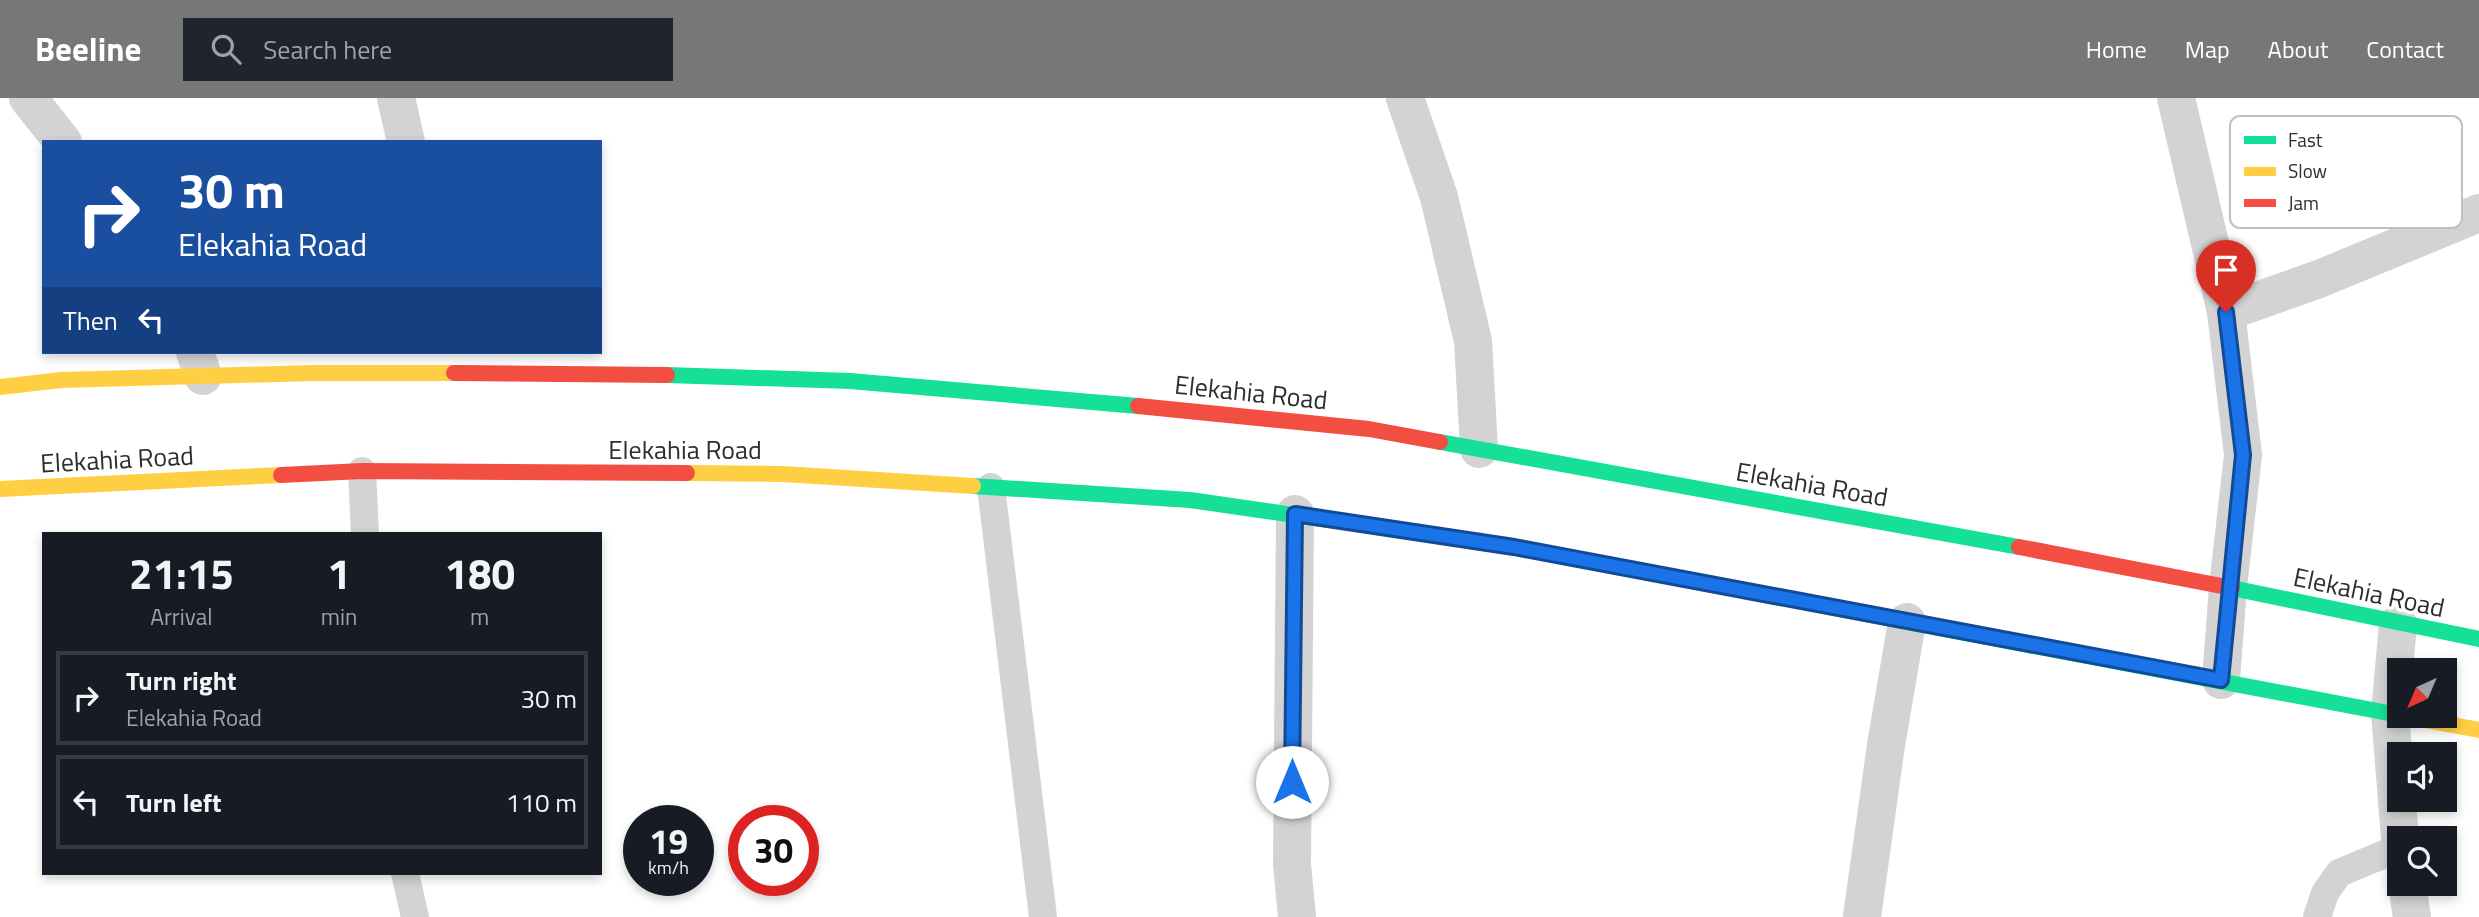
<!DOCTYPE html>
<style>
:root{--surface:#171b24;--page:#20242c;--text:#f1f3f6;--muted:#9ea1a6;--line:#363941;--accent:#777}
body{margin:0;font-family:"Titillium Web",sans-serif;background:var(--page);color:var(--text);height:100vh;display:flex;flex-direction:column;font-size:26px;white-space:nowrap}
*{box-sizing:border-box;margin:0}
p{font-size:23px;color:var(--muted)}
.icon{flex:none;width:38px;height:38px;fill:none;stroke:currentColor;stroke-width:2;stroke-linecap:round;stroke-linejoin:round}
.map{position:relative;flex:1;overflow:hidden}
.side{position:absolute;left:42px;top:434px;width:560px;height:343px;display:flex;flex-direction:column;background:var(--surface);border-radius:0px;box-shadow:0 4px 10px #0003}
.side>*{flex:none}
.guide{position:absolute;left:42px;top:42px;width:560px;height:214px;border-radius:0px;box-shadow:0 4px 10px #0003;background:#1a4fa0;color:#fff;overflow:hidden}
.needle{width:46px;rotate:224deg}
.controls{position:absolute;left:2387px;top:560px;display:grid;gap:14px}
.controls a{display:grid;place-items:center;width:70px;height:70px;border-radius:0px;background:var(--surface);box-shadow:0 4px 10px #0003;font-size:35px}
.speed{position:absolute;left:623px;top:707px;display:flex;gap:14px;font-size:35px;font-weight:700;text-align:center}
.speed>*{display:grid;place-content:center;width:91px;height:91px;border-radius:50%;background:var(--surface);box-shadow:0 4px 10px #0003;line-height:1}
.speed small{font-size:18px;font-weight:400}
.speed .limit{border:10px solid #d22;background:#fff;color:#111}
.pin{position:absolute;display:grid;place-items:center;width:60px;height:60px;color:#fff;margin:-72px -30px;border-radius:50% 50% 50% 0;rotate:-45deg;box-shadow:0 0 7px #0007}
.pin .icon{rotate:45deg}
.me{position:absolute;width:77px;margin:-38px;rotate:0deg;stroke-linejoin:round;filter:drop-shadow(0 0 5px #0008)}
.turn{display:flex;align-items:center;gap:24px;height:147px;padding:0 21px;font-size:32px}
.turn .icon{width:91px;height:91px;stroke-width:2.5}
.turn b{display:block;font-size:49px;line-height:60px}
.then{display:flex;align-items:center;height:66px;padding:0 21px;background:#0003;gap:14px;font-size:26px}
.eta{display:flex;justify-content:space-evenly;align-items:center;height:119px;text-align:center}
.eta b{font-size:42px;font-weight:700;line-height:49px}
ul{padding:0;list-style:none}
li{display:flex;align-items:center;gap:21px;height:94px;margin:0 14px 10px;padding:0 7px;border:4px solid var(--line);border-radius:0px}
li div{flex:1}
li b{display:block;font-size:26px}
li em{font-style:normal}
header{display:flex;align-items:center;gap:42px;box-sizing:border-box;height:98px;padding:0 35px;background:var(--accent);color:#fff}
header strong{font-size:33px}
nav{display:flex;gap:38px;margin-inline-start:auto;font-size:24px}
.search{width:490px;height:63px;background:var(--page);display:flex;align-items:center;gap:18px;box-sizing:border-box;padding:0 24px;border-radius:0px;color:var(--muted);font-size:26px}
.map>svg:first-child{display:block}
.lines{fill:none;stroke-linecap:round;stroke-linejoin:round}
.lane{stroke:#d3d3d3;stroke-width:28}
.street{stroke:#d3d3d3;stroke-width:38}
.fast{stroke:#16e098;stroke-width:16}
.slow{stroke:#ffcf43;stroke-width:16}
.jam{stroke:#f24e42;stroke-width:16}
.route-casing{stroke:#114b97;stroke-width:18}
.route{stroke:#1a73e8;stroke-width:12}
.labels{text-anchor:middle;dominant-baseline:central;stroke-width:7;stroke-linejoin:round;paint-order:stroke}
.street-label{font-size:26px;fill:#2e2e2e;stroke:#fff}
.key{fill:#fff;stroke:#c0c0c0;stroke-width:2}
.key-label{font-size:19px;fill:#2e2e2e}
</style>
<header>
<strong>Beeline</strong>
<div class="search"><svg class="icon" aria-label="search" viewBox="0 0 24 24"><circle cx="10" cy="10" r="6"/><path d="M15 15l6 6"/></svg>Search here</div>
<nav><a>Home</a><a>Map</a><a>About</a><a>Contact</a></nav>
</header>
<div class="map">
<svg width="2479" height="819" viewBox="0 0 2479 819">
<rect width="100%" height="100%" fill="#fff"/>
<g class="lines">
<g class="lane">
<polyline points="362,373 365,436"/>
<polyline points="991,389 1043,819"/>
<polyline points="405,775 415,819"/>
<polyline points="2317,819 2325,795 2339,775 2399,750"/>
</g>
<g class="street">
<polyline points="28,0 63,44"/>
<polyline points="396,0 406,44"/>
<polyline points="1405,0 1439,99 1473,243 1479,351"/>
<polyline points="2176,0 2226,214 2243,357 2228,489 2221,582"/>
<polyline points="2226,214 2319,181 2479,115"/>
<polyline points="195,254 203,278"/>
<polyline points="1295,416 1292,766 1297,819"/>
<polyline points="2398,526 2390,615 2400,740"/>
<polyline points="2407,786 2412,819"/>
<polyline points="1862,819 1886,647 1907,524"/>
</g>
<g class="fast">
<polyline points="667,277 850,283 1138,308"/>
<polyline points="1440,344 2019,449"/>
<polyline points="973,388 1190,402 1322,421"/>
<polyline points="2232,490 2479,541"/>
<polyline points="1870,517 2399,617"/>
</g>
<g class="slow">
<polyline points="0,289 61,282 314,275 454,275"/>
<polyline points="687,375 783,376 973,388"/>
<polyline points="0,391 281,377"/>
<polyline points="1322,421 1514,449 1870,517"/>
<polyline points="2403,618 2479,632"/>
</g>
<g class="jam">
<polyline points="454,275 667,277"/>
<polyline points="1138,308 1369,331 1440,344"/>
<polyline points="281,377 362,373 687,375"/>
<polyline points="2019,449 2232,490"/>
</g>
</g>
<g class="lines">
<defs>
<polyline id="route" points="1292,684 1295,416 1514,449 2221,582 2243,357 2226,214"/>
</defs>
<use href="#route" class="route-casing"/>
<use href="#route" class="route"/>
</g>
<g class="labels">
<g class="street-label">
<text transform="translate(1251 294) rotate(6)">Elekahia Road</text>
<text x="685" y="351">Elekahia Road</text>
<text transform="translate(117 361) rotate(-3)">Elekahia Road</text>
<text transform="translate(1812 386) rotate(10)">Elekahia Road</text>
<text transform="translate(2369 494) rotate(12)">Elekahia Road</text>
</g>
</g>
<rect x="2230" y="18" width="232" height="112" rx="10" class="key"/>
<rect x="2244" y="38" width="32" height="8" fill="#16e098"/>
<rect x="2244" y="69" width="32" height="9" fill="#ffcf43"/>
<rect x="2244" y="101" width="32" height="8" fill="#f24e42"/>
<g class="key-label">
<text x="2288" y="49">Fast</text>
<text x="2288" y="80">Slow</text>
<text x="2288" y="112">Jam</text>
</g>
</svg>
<div class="controls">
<a><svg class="needle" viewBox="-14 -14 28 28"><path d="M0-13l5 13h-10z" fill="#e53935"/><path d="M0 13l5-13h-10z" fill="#9ea1a6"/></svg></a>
<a><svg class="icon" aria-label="sound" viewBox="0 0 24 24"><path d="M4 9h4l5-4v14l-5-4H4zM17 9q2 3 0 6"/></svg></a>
<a><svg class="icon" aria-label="search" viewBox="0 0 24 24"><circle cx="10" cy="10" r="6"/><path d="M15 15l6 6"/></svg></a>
</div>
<div class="speed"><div>19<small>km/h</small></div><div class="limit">30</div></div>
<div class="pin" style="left:2226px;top:214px;background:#d93025"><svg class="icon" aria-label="arrive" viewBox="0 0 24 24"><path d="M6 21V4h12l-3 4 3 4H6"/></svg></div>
<svg class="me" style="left:1292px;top:684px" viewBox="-20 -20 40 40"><circle r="19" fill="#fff"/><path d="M0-13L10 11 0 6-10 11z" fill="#1a73e8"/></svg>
<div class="guide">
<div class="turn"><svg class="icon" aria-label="right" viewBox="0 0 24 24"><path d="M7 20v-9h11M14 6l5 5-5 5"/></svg><div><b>30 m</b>Elekahia Road</div></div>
<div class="then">Then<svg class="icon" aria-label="left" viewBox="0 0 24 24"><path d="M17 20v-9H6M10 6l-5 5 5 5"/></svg></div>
</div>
<section class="side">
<div class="eta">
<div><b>21:15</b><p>Arrival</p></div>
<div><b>1</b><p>min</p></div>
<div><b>180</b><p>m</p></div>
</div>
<ul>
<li><svg class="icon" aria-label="right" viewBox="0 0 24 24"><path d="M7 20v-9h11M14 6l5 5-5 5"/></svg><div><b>Turn right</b><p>Elekahia Road</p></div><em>30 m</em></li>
<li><svg class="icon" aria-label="left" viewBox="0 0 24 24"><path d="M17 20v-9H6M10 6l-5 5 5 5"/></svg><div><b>Turn left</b></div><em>110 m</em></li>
</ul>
</section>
</div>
